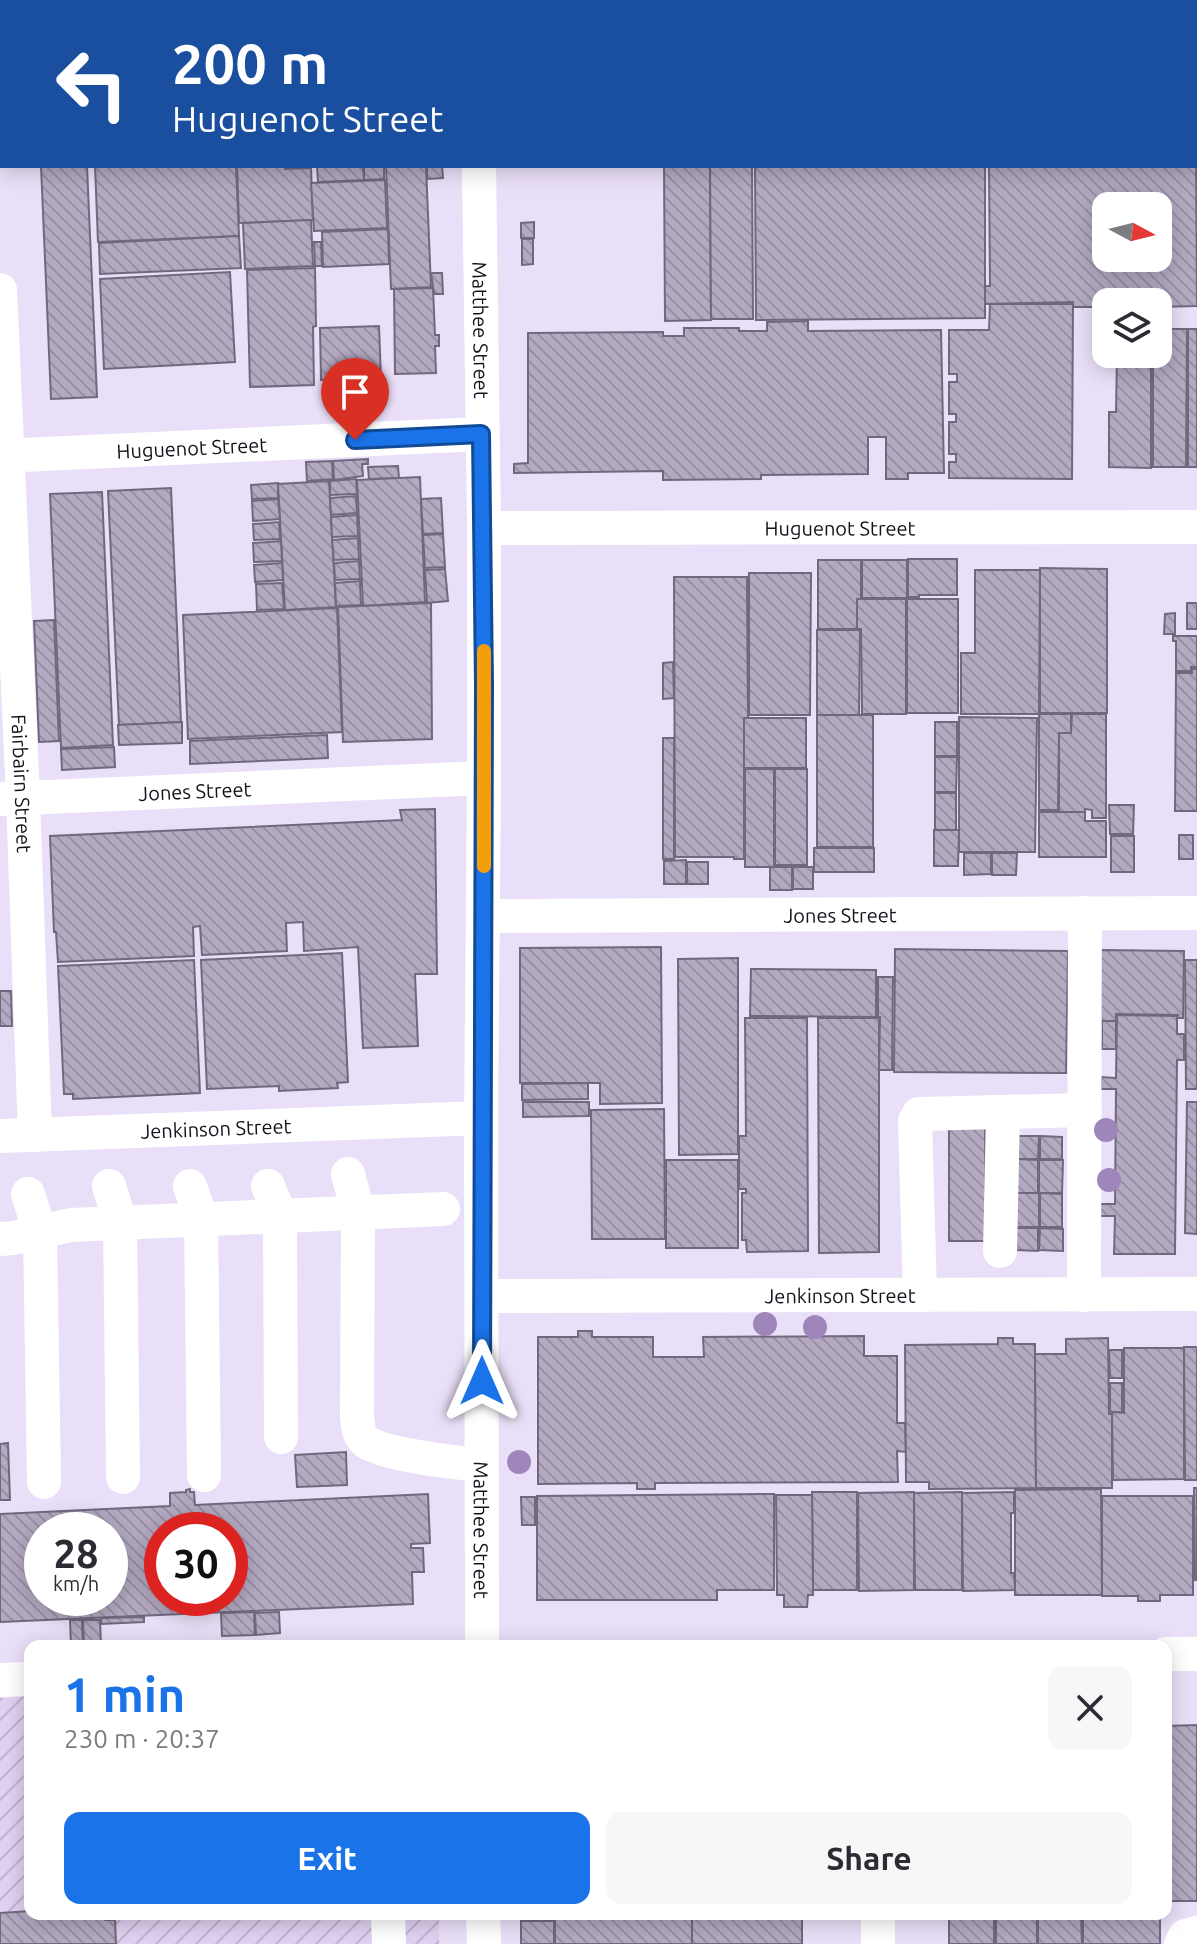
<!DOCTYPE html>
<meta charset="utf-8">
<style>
:root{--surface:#fff;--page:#f7f7f7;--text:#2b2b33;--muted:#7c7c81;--accent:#1a73e8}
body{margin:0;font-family:Ubuntu,sans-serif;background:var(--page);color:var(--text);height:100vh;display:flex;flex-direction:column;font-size:30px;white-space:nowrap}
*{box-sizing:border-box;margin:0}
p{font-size:26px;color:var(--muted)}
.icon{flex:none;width:44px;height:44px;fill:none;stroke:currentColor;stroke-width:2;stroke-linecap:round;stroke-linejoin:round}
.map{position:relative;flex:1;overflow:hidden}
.sheet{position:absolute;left:24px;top:1640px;width:1148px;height:280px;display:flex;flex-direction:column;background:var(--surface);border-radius:16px;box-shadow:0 4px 20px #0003}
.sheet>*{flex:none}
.hud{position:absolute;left:0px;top:0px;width:1198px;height:168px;box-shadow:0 4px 20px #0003;background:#1a4fa0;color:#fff;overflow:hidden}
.needle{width:52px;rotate:97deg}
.tools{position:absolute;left:1092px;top:192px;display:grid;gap:16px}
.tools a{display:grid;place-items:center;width:80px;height:80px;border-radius:16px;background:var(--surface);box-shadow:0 4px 20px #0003;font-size:40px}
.speed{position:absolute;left:24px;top:1512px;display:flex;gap:16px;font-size:40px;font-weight:700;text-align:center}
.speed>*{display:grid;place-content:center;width:104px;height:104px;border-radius:50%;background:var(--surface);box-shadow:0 4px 20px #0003;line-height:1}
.speed small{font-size:20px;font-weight:400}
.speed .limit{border:12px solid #d22;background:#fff;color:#111}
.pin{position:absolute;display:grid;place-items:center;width:68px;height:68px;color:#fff;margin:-82px -34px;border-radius:50% 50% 50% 0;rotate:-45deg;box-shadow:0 0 8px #0007}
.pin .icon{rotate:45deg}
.me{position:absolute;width:88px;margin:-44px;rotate:0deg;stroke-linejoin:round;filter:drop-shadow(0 0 6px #0008)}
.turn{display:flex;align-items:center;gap:28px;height:168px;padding:0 40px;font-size:36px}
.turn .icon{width:104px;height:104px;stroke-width:2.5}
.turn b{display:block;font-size:56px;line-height:68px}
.round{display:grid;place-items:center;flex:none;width:84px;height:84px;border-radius:16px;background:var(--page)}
.summary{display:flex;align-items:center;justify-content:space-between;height:136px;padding:0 40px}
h1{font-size:48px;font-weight:600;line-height:60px;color:var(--accent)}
.cta{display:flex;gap:16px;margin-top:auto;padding:16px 40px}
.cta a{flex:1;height:92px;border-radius:16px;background:var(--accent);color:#fff;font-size:32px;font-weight:600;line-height:92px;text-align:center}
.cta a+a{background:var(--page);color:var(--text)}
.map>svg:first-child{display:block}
.industrial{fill:url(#industrial-furrows)}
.building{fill:url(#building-back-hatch);stroke:#72687e;stroke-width:2;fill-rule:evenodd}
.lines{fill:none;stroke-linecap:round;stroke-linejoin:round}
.minor{stroke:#fff;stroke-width:34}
.tree{fill:#9f86ba}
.route-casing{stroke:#114b97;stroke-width:20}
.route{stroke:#1a73e8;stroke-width:14}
.slow{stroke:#f59e0b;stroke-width:14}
.labels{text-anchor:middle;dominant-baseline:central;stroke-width:6;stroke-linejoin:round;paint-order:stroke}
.street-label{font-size:20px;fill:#16121b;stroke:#f5eefe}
</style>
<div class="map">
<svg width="1197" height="1944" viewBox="0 0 1197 1944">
<defs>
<pattern id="industrial-furrows" width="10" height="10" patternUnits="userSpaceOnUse" patternTransform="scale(2)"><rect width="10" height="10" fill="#dfd1f1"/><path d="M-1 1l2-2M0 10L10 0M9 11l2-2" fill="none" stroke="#bfb2ce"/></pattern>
<pattern id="building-back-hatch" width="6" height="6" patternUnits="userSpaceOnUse" patternTransform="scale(2)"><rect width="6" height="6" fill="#b3a9c1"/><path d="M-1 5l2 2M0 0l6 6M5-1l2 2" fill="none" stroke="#9990a5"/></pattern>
</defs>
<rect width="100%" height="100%" fill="#eadff8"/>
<polygon class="industrial" points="30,1696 30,1914 439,1914 439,1944 0,1944 0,1698"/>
<g class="building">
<rect x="24" y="0" width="209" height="2"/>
<rect x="517" y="0" width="453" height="2"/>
<polygon points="970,0 1197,0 1197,152 1196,2 970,2"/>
<path d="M1196,159L1197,306L1158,307V302H1106V307H1073V302L985,304V286H990L989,166H1196ZM1106,206H1158V258H1106Z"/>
<polygon points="41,166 87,166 97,397 51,399"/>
<polygon points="95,166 236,166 239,236 98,242"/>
<polygon points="237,166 285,166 285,169 311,168 313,220 239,223"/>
<polygon points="317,166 363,166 364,180 318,182"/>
<polygon points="364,166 384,166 384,179 364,180"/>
<polygon points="386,166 426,166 431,287 391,289"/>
<polygon points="427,166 442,166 443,178 427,179"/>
<polygon points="664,166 710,166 711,320 665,321"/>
<polygon points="710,166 752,166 753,319 711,319"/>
<polygon points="755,166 985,166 985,318 756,320"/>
<polygon points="385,180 387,228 314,231 311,183"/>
<polygon points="311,220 313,266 245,269 243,223"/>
<polygon points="534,222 534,238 521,238 521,223"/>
<polygon points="388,229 389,264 323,267 322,232"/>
<polygon points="239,236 241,268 100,274 99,243"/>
<polygon points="522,239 533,239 533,264 522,265"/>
<polygon points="314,242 321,242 322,266 315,266"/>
<polygon points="315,268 316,326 313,327 314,385 250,387 247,270"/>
<polygon points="230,272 235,362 104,369 100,279"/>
<polygon points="431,273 442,273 443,294 434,294"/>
<polygon points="433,288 435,335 439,335 439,346 435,346 436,373 395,374 394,289"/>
<polygon points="990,304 1073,304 1072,479 949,478 949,462 956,462 956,454 949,454 949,422 956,422 956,414 949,414 949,382 957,382 957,374 949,374 949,330 989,330"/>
<polygon points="808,321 808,331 941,330 944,473 908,473 908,479 886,479 886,437 868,437 868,474 761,475 761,479 663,480 663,471 514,473 514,464 528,463 528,333 663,332 663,336 684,336 684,328 739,328 739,331 767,331 767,322"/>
<polygon points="379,326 381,378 321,380 320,328"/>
<polygon points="1158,329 1187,329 1186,467 1153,467 1153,354 1158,354"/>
<rect x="1188" y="329" width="9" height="138"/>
<polygon points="1117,354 1151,354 1151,468 1109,467 1109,412 1116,412"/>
<polygon points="368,459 368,464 362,464 363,476 334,480 333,461"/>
<polygon points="332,461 333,479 307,481 306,462"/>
<polygon points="398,466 399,478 369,479 368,467"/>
<polygon points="420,477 425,602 363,606 357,480"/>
<polygon points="356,479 357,494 330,495 330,481"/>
<polygon points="329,481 336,607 285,610 278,484"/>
<polygon points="278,483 278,498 252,499 251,485"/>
<polygon points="171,488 181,722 119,725 108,491"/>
<polygon points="102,492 113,745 61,748 50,494"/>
<polygon points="356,496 357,513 331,515 330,498"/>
<polygon points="441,498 443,533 423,534 421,499"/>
<polygon points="278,499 280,519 253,521 252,501"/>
<polygon points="357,515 358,536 332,537 331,517"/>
<polygon points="279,522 280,539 254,540 253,524"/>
<polygon points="443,534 445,567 425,568 423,535"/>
<polygon points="358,538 359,559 334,560 332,540"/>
<polygon points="281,541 282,561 254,562 253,543"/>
<polygon points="908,559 957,559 957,595 919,595 919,597 908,597"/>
<polygon points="818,560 861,560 861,599 857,599 857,629 818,629"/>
<rect x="862" y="560" width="45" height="38"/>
<polygon points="359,561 360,579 335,580 334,563"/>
<polygon points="282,563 283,580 255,582 254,565"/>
<polygon points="1040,568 1107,569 1107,713 1040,713"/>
<polygon points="445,569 448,601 427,603 425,570"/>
<polygon points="975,570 1040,570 1039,714 961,714 961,653 975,653"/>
<polygon points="749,573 811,573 810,715 749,715"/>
<polygon points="674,577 747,577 748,718 744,718 744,859 734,859 734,857 675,857"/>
<polygon points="360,581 361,605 336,606 335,583"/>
<polygon points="282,583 284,609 257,610 256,584"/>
<polygon points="857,599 906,599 906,714 862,714 861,629 857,629"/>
<rect x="907" y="599" width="51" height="114"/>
<polygon points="431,603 432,739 343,742 338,607"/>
<rect x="1187" y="603" width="10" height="26"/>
<polygon points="337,608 342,732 188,739 183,615"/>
<polygon points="1175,613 1175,634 1164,634 1165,614"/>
<polygon points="54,620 59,741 39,742 34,621"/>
<polygon points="817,630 860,630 859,715 817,715"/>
<polygon points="1173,636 1197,636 1197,667 1191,667 1191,671 1176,671 1176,641 1173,641"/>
<polygon points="673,662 674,698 663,699 663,663"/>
<polygon points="1192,669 1197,669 1197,811 1175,811 1176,673 1192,673"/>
<polygon points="1039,714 1071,714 1071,733 1059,733 1058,810 1039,810"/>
<polygon points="1072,714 1106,714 1106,818 1092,818 1092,810 1085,809 1085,812 1059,812 1059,733 1071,733"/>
<rect x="817" y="715" width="56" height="132"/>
<polygon points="959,717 1037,718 1035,852 959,852"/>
<rect x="744" y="718" width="62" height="50"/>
<polygon points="182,722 182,743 119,745 118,725"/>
<rect x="935" y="722" width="22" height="34"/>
<polygon points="327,735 328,758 190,764 190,741"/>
<rect x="663" y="738" width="11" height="121"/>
<polygon points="114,747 115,767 62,770 61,749"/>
<polygon points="935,757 957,757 956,792 935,792"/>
<rect x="745" y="769" width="29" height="98"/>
<rect x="775" y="769" width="32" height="96"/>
<rect x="935" y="793" width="21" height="37"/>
<polygon points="1109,805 1134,805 1133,834 1110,834"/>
<polygon points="435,809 437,974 415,974 418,1046 363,1048 358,947 304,951 303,922 286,923 287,951 202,955 200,926 193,927 194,956 58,962 56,932 54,932 50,836 402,820 400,810"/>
<polygon points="1039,812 1085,812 1085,821 1106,821 1106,857 1039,857"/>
<polygon points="934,830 959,830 958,866 934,866"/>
<rect x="1179" y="835" width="14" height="24"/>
<rect x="1111" y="836" width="23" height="36"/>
<rect x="814" y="848" width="60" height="24"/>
<polygon points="964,853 991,853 991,874 964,875"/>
<polygon points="992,853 1017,853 1016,875 992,875"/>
<polygon points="686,860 686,884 664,884 664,861"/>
<rect x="687" y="862" width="21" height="22"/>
<rect x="770" y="867" width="22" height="23"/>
<rect x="793" y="867" width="20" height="22"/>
<polygon points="661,947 662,1103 600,1104 600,1083 520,1083 520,948"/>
<polygon points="895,949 1068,951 1066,1073 894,1072"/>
<polygon points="1101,950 1184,951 1183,1018 1177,1018 1178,1015 1116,1014 1116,1021 1101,1021"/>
<polygon points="342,953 348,1082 337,1083 338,1088 279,1091 279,1086 207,1089 201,960"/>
<polygon points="738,958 738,1154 679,1155 678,959"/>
<polygon points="194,960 200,1093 73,1099 73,1094 64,1094 58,966"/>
<polygon points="1185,960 1197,960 1197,1089 1186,1089"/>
<polygon points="751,969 876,970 876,1017 750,1016"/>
<polygon points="878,977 893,977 892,1070 879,1070 880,1017 878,1017"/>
<polygon points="0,991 11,991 12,1026 0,1026"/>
<polygon points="1117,1015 1177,1016 1177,1034 1184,1034 1184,1060 1177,1060 1175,1254 1114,1254 1115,1216 1100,1216 1100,1204 1115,1204 1116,1089 1101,1089 1101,1077 1116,1078"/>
<polygon points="745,1018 807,1018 808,1251 747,1252 746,1240 742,1240 742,1193 746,1193 746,1189 739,1189 739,1136 746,1136"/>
<polygon points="818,1018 879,1018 879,1252 819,1253"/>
<rect x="1102" y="1021" width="14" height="28"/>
<polygon points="588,1083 588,1099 522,1100 522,1084"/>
<polygon points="523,1102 589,1102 589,1116 523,1117"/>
<polygon points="1187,1102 1197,1102 1197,1234 1185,1233"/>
<polygon points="664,1109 665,1239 592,1239 591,1110"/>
<polygon points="949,1125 985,1125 986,1241 949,1241"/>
<polygon points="1015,1136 1039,1136 1038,1159 1015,1159"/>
<polygon points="1040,1136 1062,1137 1062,1159 1040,1159"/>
<polygon points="1015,1159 1038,1160 1038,1193 1015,1193"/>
<rect x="666" y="1160" width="72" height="88"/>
<polygon points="1039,1160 1063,1160 1062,1193 1039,1193"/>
<rect x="1015" y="1193" width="24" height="34"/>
<polygon points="1040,1193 1062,1194 1062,1227 1040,1227"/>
<polygon points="1015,1228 1038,1228 1038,1251 1015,1250"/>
<polygon points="1040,1228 1063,1229 1063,1251 1039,1250"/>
<polygon points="578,1331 592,1331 592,1337 653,1337 653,1357 704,1357 703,1337 864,1336 864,1356 897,1356 897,1423 905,1423 906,1452 897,1451 898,1482 655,1483 655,1489 637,1489 637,1483 538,1484 538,1337 578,1337"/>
<polygon points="998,1338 1013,1338 1013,1344 1035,1344 1036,1488 929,1489 929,1482 906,1482 905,1345 998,1344"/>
<polygon points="1108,1338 1109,1414 1112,1414 1112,1488 1036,1488 1035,1354 1066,1354 1066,1339"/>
<polygon points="1184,1347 1197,1347 1197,1480 1185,1480"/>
<polygon points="1124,1348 1184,1348 1184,1479 1113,1480 1112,1412 1124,1413"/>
<polygon points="1109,1350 1122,1350 1122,1378 1110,1378"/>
<rect x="1110" y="1383" width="12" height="29"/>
<polygon points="8,1443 10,1500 0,1500 0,1444"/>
<polygon points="346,1452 347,1485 297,1487 295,1455"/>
<polygon points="1194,1488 1197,1488 1197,1580 1195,1580"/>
<path d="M190,1489V1492H194L195,1505L428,1494L430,1543L411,1544V1548H423L424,1572H412L413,1604L0,1622V1514L170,1506V1493L186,1492V1490ZM42,1530H110V1598H42ZM162,1530H230V1598H162Z"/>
<polygon points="1101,1489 1102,1595 1015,1595 1015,1490"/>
<polygon points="812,1492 857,1492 857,1590 813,1590"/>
<polygon points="914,1492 914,1590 859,1591 858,1493"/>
<polygon points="962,1492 962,1590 915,1590 914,1493"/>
<polygon points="1014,1492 1014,1513 1011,1513 1011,1573 1014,1573 1015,1590 963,1591 962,1493"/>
<polygon points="774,1494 774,1590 717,1590 717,1600 537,1600 537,1496"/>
<polygon points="776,1495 812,1495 813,1595 808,1595 807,1607 784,1607 784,1595 777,1595"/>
<polygon points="1102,1496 1193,1496 1193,1595 1160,1595 1160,1601 1138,1601 1138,1596 1102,1596"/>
<polygon points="521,1497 535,1497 535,1525 522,1525"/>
<polygon points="254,1612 255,1635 222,1636 221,1613"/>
<polygon points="279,1612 280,1633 256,1635 255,1613"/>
<polygon points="144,1617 144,1622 101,1624 101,1618"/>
<polygon points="70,1620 82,1620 83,1646 71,1646"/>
<polygon points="83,1620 100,1620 101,1646 84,1646"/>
<polygon points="1197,1725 1197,1901 1166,1901 1166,1726"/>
<polygon points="30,1911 30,1914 105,1914 105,1920 115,1920 116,1944 0,1944 0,1913"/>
<rect x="555" y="1914" width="137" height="30"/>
<rect x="692" y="1914" width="110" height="30"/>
<rect x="949" y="1914" width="45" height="30"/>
<rect x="996" y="1914" width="41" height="30"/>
<polygon points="1038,1914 1081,1914 1082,1944 1038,1944"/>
<rect x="1083" y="1916" width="77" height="28"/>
<rect x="521" y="1921" width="33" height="23"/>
</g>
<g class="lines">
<g class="minor">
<polyline points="479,2 479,0"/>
<polyline points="0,113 2,113"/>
<path id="s1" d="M479,166L484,528V778L481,1118L482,1646"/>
<path id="s2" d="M0,290L23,798L35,1135"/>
<path id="s3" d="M0,456L481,434"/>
<path id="s4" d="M484,528L1197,527"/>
<path id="s5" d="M1,799L484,778"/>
<path id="s6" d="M484,916L1197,913"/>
<path id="s7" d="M0,1136L481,1118"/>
<path d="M348,1174L358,1212L357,1416C358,1424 358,1434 364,1440C375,1454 460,1463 481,1465"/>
<polyline points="109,1186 120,1222 123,1477"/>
<polyline points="190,1186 201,1218 204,1475"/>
<polyline points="268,1186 280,1215 281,1437"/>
<polyline points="28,1194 40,1232 44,1482"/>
<polyline points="0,1239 13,1238 71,1225 443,1209"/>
<polyline points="1000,1251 1003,1112"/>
<polyline points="920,1295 915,1121 919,1114 1085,1110"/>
<polyline points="1084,1295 1085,913"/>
<path id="s8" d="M482,1296L1197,1294"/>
<polyline points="1166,1654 1197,1654"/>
<polyline points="0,1680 30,1679"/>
<polyline points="388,1914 389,1944"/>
<polyline points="483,1914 484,1944"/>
<polyline points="878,1914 878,1944"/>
<polyline points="1181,1944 1185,1936 1197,1933"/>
</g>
</g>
<g class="tree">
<circle cx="1106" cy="1130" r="12"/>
<circle cx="1109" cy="1180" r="12"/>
<circle cx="765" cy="1324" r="12"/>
<circle cx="815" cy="1327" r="12"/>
<circle cx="519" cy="1462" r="12"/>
</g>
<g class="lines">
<defs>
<polyline id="route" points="355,440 481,434 484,684 482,1381"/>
</defs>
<use href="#route" class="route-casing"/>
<use href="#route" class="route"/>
<polyline class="slow" points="484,651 484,866"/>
</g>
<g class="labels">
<g class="street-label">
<text stroke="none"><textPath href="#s1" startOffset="164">Matthee Street</textPath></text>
<text stroke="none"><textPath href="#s3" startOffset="192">Huguenot Street</textPath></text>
<text stroke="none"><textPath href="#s4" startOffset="356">Huguenot Street</textPath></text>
<text stroke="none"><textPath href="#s2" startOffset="494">Fairbairn Street</textPath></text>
<text stroke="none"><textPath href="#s5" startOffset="194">Jones Street</textPath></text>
<text stroke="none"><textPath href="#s6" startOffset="356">Jones Street</textPath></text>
<text stroke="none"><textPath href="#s7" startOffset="216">Jenkinson Street</textPath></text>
<text stroke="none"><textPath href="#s8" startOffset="358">Jenkinson Street</textPath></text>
<text stroke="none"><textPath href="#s1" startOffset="1364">Matthee Street</textPath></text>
</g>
</g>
</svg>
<div class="tools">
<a><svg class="needle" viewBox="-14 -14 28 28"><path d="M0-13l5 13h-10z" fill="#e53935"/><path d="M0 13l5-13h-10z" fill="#7c7c81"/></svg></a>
<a><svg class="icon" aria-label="layers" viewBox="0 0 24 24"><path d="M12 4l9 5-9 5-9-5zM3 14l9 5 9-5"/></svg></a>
</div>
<div class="speed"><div>28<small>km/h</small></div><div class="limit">30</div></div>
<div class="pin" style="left:355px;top:440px;background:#d93025"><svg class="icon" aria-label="arrive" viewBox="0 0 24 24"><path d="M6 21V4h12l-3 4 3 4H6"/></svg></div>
<svg class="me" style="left:482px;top:1381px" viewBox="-20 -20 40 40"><path d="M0-17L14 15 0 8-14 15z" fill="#1a73e8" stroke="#fff" stroke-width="4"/></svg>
<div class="hud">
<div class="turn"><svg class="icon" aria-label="left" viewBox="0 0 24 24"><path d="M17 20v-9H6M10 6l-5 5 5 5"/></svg><div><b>200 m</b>Huguenot Street</div></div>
</div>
<section class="sheet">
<div class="summary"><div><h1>1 min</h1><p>230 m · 20:37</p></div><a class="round"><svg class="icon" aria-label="close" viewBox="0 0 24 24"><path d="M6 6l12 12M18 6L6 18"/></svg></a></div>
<div class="cta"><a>Exit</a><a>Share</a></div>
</section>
</div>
